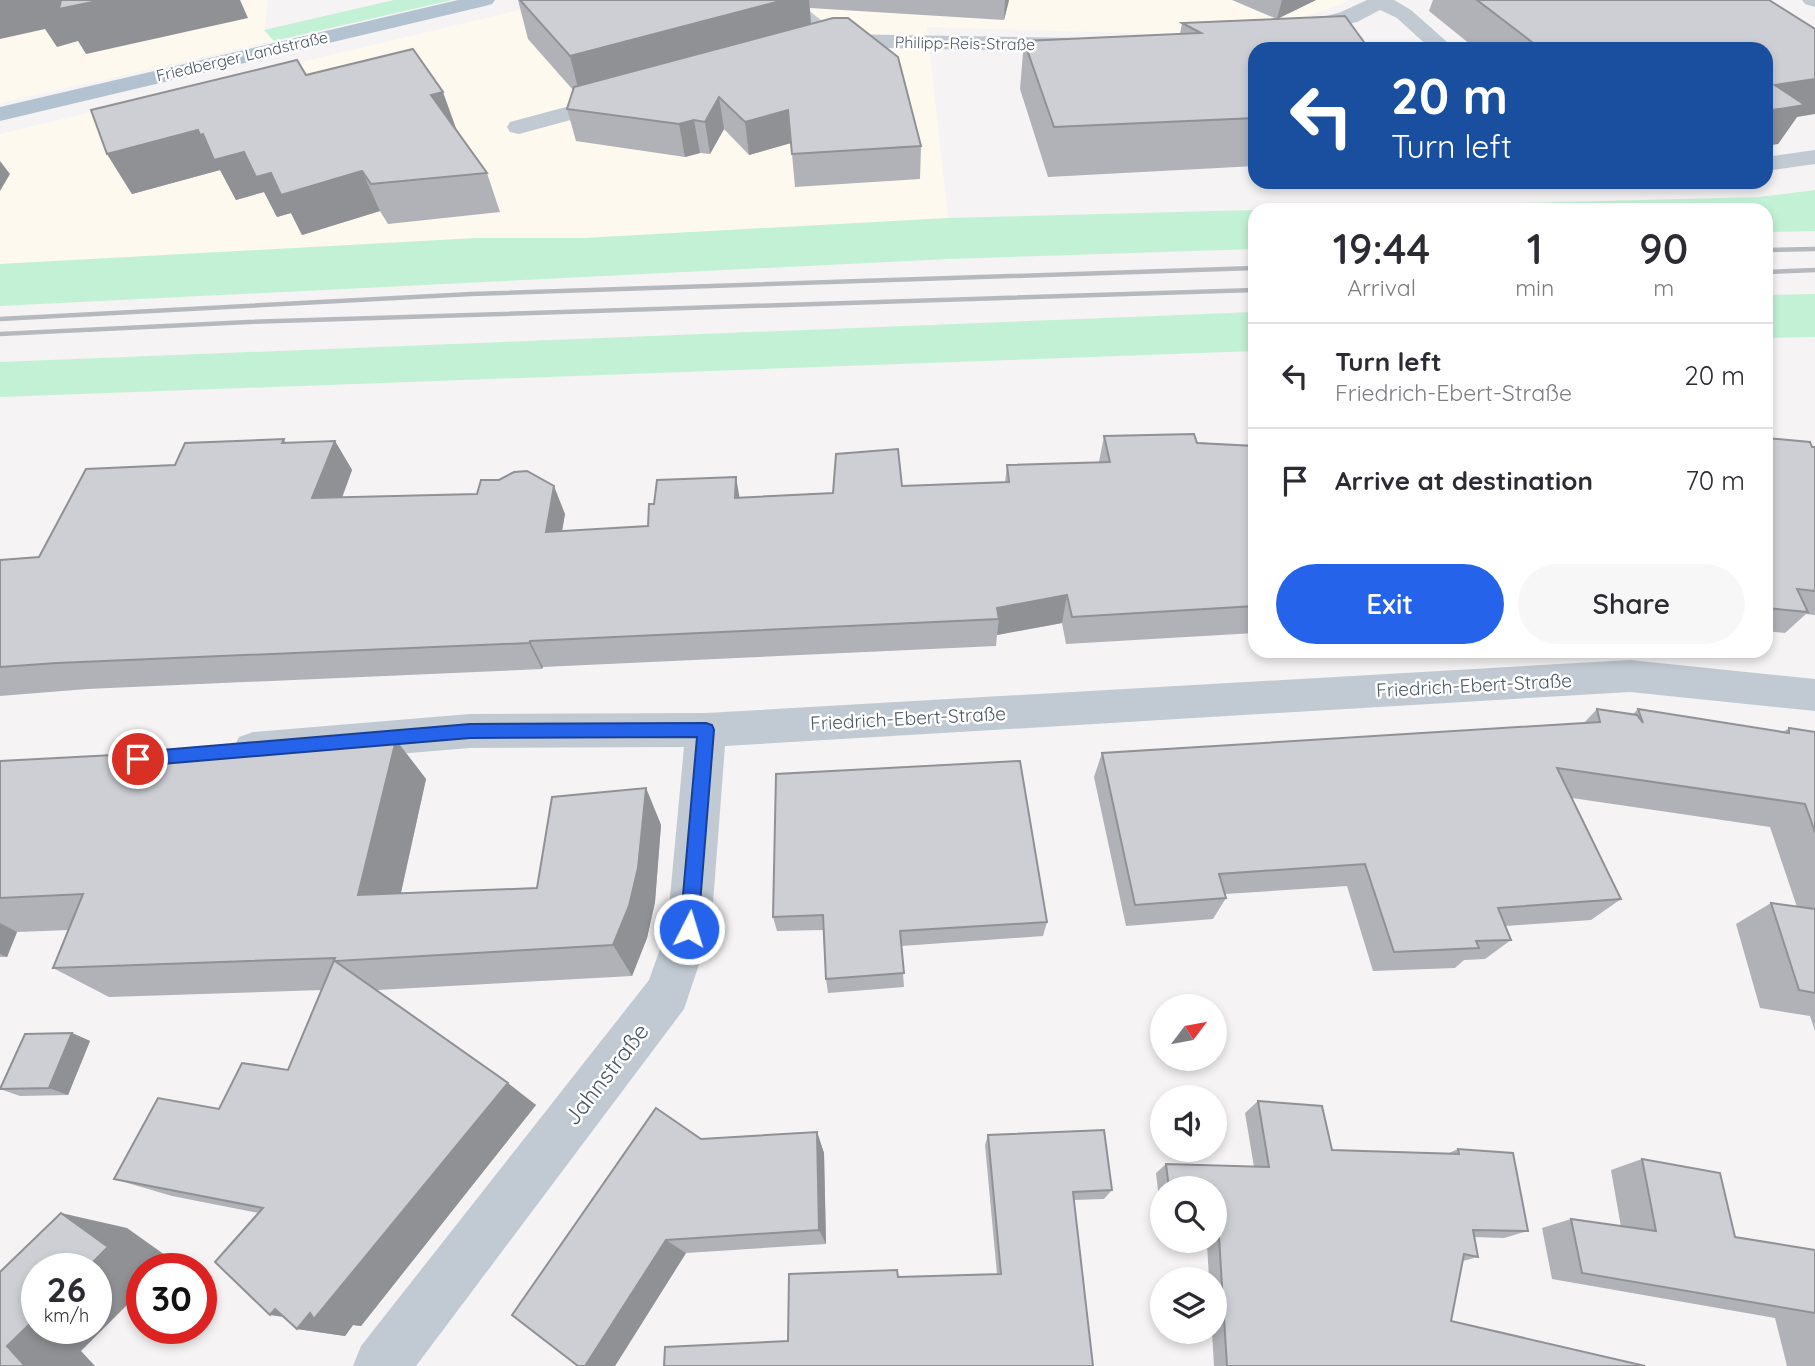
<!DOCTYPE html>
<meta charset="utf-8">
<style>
:root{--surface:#fff;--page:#f7f7f7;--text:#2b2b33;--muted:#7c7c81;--line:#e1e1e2;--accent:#2563eb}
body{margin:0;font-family:Quicksand,sans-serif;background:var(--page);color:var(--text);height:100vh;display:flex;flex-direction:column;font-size:26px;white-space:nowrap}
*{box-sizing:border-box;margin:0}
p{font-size:23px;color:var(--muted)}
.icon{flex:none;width:38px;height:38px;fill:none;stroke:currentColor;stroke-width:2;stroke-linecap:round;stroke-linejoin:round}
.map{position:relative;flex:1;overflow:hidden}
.details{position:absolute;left:1248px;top:203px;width:525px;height:455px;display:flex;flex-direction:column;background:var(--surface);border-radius:21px;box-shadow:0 4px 10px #0003}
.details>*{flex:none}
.top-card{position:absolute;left:1248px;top:42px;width:525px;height:147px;border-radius:21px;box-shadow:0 4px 10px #0003;background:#1a4fa0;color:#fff;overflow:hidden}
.needle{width:46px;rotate:58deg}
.tools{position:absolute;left:1150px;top:994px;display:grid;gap:14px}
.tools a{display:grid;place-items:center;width:77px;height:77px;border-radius:50%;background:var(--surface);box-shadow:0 4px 10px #0003;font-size:35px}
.speed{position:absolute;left:21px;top:1253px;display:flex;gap:14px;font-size:35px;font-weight:700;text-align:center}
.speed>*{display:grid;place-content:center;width:91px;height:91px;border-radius:50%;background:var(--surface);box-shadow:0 4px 10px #0003;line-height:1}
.speed small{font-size:18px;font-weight:400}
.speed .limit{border:10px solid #d22;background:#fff;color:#111}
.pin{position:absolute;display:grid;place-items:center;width:60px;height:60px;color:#fff;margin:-30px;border:4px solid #fff;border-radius:50%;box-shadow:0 2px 7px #0007}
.me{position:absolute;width:77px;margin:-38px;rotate:5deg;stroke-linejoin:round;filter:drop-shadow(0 0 5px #0008)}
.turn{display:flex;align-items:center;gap:24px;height:147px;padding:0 28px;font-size:32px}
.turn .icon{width:91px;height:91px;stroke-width:2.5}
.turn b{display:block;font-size:49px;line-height:60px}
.eta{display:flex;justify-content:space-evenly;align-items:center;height:119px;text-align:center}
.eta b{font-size:42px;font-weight:600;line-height:49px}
.primary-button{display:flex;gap:14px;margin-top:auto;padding:14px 28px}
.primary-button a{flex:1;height:80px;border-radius:42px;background:var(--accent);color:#fff;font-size:28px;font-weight:600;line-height:80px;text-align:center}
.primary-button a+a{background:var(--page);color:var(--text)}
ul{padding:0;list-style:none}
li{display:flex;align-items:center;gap:21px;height:105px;padding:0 28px;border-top:2px solid var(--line)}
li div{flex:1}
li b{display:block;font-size:26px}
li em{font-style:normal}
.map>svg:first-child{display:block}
.commercial{fill:#fdf9ef}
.green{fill:#c3f1d5}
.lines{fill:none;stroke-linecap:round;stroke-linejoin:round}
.minor{fill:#c1cad2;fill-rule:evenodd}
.major{fill:#b3c2d1;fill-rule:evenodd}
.rail{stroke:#b5b8bd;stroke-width:4.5}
.wall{fill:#b0b2b7}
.shaded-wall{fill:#909195}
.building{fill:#cdcfd5;stroke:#909195;stroke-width:2}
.route{fill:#2563eb;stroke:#184099;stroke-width:2}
.labels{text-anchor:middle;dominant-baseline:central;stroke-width:5;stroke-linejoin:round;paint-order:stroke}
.far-street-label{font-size:16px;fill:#4a5661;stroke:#fff}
.street-label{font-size:19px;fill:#4a5661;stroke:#fff}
.near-street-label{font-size:23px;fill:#4a5661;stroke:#fff}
</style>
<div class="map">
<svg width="1815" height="1366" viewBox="0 0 1815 1366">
<rect width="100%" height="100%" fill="#f5f3f3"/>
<g class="commercial">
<polygon points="0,0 268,0 264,30 274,41 0,103"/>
<polygon points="561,0 1344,0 1348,2 1295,20 1226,31 1162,34 927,27 948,218 584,238 476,238 0,264 0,134"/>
</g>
<g class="green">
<polygon points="394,0 452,0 274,41 264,30"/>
<polygon points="1815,190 1815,231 1766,232 1766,210 1255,210 1255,249 948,259 0,306 0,264 476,238 584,238 948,218 1759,197"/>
<polygon points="1815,294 1815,337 1766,338 1766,295"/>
<polygon points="1255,312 1255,351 0,397 0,362"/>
</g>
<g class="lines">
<g class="minor">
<polygon points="773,0 796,0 838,34 1078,38 1086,40 1089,45 1086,50 1078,52 833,47 825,45"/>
<polygon points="1367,0 1394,0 1411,10 1455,49 1431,49 1397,18 1380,10 1357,22 1295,38 1287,37 1284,32 1287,27 1341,12"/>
<polygon points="1802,0 1815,0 1815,7 1805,4"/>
<polygon points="618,93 626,95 630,100 626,105 519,134 510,132 507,127 510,122"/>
<polygon points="1815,150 1815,164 1766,171 1766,157"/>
<polygon points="1630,660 1815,679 1815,711 1630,692 725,746 711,929 684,1009 416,1366 353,1366 361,1346 649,980 667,929 684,747 470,748 253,766 239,761 233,749 239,737 253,732 470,714 706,713"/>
</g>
<polygon class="major" points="458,0 495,0 492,4 485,6 0,121 0,107"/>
<g class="rail">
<polyline points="1766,250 1815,249"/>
<polyline points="1766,272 1815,270"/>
<polyline points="0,319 471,294 1255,268"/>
<polyline points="0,334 249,322 1255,290"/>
</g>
</g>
<g class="wall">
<polygon points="518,0 1009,0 1004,20 810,8 811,24 921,146 920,179 795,187 791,143 749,155 724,129 710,154 700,153 685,157 576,141 567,109 573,90 528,39"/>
<polygon points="1232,0 1316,0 1277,19 1255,49 1255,166 1048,177 1020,89 1024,41 1180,34 1182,23 1277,19"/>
<polygon points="1433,0 1769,0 1797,117 1778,144 1766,49 1476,49 1429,11"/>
<polygon points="306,75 457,131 487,173 500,212 388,224 380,211 302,235 291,213 277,217 264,192 236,200 220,170 132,194 107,154"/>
<polygon points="1104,436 1255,446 1255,633 1066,644 1062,623 997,635 996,646 543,667 542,669 87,689 0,696 0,560 39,557 175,465 284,439 286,443 335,441 352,470 342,498 565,514 562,531 648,526 739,497 833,493 902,486 1005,482 1007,465 1099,462"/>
<polygon points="1766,438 1815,447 1815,615 1806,614 1785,633 1766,631"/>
<polygon points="1597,709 1633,714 1638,709 1783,732 1789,728 1815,732 1815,1031 1810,1016 1760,1008 1736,924 1771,903 1797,907 1770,827 1572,798 1621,899 1591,920 1505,926 1511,940 1485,959 1464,960 1455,968 1373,971 1347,886 1225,894 1226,898 1213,919 1126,926 1094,777 1102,753 1583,724"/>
<polygon points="396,740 426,779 401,893 537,888 646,788 661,825 655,902 647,938 632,976 377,990 536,1105 361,1326 353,1325 345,1336 297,1329 259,1213 172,1196 114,1179 219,1109 288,1070 322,990 109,997 53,968 68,930 17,932 7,957 0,957 0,761"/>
<polygon points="1020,761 1047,922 1043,936 901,946 904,987 828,993 826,979 823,930 777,931 773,917"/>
<polygon points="72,1033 90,1041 68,1095 20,1096 0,1089"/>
<polygon points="1258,1101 1332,1150 1449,1153 1458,1149 1528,1231 1504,1238 1474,1237 1478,1257 1463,1261 1451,1321 1645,1366 1214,1366 1212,1332 1214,1332 1214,1279 1209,1279 1207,1244 1164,1244 1164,1241 1214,1241 1214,1188 1162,1188 1162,1224 1156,1173 1166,1164 1254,1167 1245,1113"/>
<polygon points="817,1132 824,1153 826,1244 686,1253 615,1366 578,1366 701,1139"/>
<polygon points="988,1135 1112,1190 1104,1199 1073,1200 1093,1366 788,1341 898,1277 997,1274 985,1145"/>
<polygon points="1642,1159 1735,1237 1815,1250 1815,1366 1787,1366 1775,1318 1552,1279 1542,1228 1571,1219 1621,1227 1611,1170"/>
</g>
<g class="shaded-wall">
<polygon points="0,0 240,0 248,18 86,54 78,41 57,47 45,29 0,39"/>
<polygon points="784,0 809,0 812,37 581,100 570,56"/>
<polygon points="1005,0 1009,0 1004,20"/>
<polygon points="1282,0 1316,0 1277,19"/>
<polygon points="1815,79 1815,114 1797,117 1778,144 1766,146 1766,100 1775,85"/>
<polygon points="443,92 457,131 431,95"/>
<polygon points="719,97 724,129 710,154 705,122"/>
<polygon points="788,110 791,143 749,155 745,122"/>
<polygon points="694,120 700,153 685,157 679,124"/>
<polygon points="198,130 203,134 244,152 271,173 362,171 380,211 302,235 291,213 277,217 264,192 236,200 220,170 132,194 107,154"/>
<polygon points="0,161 10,174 0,191"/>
<polygon points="335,441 352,470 331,527 312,498"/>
<polygon points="736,477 741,506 735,498"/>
<polygon points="554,486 565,514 557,560 546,532"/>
<polygon points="1067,595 1062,623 997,635 999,619 997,608"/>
<polygon points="530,641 543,667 542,669 529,643"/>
<polygon points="396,740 426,779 393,928 358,895"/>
<polygon points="646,788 661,825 655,902 647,938 632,976 613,945"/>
<polygon points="0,923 17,932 7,957 0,954"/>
<polygon points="72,1033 90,1041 68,1095 49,1088"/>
<polygon points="508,1083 536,1105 361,1326 353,1325 345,1336 297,1329 304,1320 270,1315"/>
<polygon points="817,1132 824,1153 826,1244 819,1230"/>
<polygon points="61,1213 127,1228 172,1260 163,1269 142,1269 142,1290 81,1351 95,1366 25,1366 7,1346 37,1317 37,1328 96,1328 96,1269 86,1269"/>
<polygon points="666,1240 686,1253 615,1366 585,1366"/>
</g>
<g class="building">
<polygon points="61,0 102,0 59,9"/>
<polygon points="520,0 784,0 570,56"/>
<polygon points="1477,0 1769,0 1815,29 1815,79 1775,85 1805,105 1766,111 1766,49 1541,49"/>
<polygon points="1345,16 1369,49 1255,49 1255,118 1054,127 1024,41 1201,33 1182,23"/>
<polygon points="833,18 848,18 898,57 921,146 792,154 788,110 745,122 719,97 705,122 694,120 679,124 567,109 574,87"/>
<polygon points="413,49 443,92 431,95 487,173 371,184 362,171 281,195 271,173 256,177 244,152 214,160 203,134 200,135 198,130 107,154 91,110 297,60 306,75"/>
<polygon points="1194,434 1197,443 1255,446 1255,606 1072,617 1067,595 997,608 999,619 530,641 529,643 57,663 0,667 0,560 39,557 86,469 175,465 185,443 284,439 282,443 335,441 312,498 477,494 481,480 499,480 514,472 527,471 554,486 546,532 648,526 649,504 654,504 657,480 736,477 735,498 833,493 836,454 898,449 902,486 1009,482 1007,465 1110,462 1104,436"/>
<polygon points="1766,438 1810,442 1812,447 1815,447 1815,591 1797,589 1808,612 1766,608"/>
<polygon points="1597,709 1637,715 1643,723 1638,709 1789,733 1789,728 1815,732 1815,832 1805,804 1557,768 1621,899 1498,908 1511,940 1476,941 1479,948 1394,952 1365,864 1219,874 1226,898 1135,905 1102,753 1600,722"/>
<polygon points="396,740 358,895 537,888 552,797 646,788 638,868 629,906 613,945 335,961 508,1083 314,1319 310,1313 297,1329 275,1309 270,1315 215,1262 263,1208 114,1179 158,1098 219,1109 242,1063 288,1070 335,958 53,968 83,894 0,898 0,761"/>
<polygon points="1020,761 1047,922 900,931 904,973 826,979 823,915 773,917 776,774"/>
<polygon points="1771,903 1815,909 1815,993 1799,990"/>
<polygon points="72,1033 49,1088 0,1089 25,1034"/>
<polygon points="1258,1101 1322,1106 1332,1150 1459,1154 1458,1149 1513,1153 1528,1231 1473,1230 1478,1257 1464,1254 1451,1321 1645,1366 1227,1366 1219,1237 1214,1237 1214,1188 1169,1188 1166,1164 1269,1167"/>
<polygon points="656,1108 701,1139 817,1132 819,1230 666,1240 585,1366 578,1366 512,1315"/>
<polygon points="1104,1130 1112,1190 1073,1192 1093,1366 664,1366 665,1347 788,1341 789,1274 897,1270 898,1277 1001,1274 988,1135"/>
<polygon points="1642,1159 1720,1173 1735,1237 1815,1250 1815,1313 1582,1273 1571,1219 1656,1231"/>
<polygon points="61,1213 108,1247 86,1269 37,1269 37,1317 7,1346 25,1366 0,1366 0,1272"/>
</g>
<polygon class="route" points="706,723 712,725 714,730 698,929 696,936 689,938 683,936 680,929 697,737 470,738 138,766 132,764 130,759 132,754 138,752 470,724"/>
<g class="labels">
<g class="far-street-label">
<text transform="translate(965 43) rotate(1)">Philipp-Reis-Straße</text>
<text transform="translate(242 56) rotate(-13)">Friedberger Landstraße</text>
</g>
<g class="street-label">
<text transform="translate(1474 685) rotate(-3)">Friedrich-Ebert-Straße</text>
<text transform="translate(908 718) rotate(-3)">Friedrich-Ebert-Straße</text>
</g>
<g class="near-street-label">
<text transform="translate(606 1074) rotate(-52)">Jahnstraße</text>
</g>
</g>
</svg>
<div class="tools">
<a><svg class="needle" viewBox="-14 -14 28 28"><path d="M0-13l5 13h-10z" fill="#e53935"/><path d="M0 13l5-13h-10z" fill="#7c7c81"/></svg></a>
<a><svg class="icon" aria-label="sound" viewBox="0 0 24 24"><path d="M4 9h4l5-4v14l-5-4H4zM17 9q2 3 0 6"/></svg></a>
<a><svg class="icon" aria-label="search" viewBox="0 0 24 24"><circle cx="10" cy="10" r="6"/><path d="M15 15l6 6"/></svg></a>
<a><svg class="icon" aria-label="layers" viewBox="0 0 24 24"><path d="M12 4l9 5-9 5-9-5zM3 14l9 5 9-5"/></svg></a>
</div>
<div class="speed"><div>26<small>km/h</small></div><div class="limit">30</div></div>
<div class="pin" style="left:138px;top:759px;background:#d93025"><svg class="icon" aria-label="arrive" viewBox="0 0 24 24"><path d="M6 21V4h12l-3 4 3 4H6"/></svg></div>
<svg class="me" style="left:689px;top:929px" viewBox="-20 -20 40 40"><circle r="17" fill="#2563eb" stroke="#fff" stroke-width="3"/><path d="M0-11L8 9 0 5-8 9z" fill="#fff"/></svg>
<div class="top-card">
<div class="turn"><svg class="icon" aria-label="left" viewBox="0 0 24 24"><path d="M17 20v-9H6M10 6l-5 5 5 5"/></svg><div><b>20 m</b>Turn left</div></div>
</div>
<section class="details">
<div class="eta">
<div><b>19:44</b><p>Arrival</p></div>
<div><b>1</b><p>min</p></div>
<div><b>90</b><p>m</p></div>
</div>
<ul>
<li><svg class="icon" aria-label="left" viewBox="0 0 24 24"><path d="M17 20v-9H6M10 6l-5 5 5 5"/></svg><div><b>Turn left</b><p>Friedrich-Ebert-Straße</p></div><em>20 m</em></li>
<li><svg class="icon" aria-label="arrive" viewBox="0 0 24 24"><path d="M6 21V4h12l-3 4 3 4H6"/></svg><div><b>Arrive at destination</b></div><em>70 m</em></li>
</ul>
<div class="primary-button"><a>Exit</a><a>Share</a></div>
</section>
</div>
